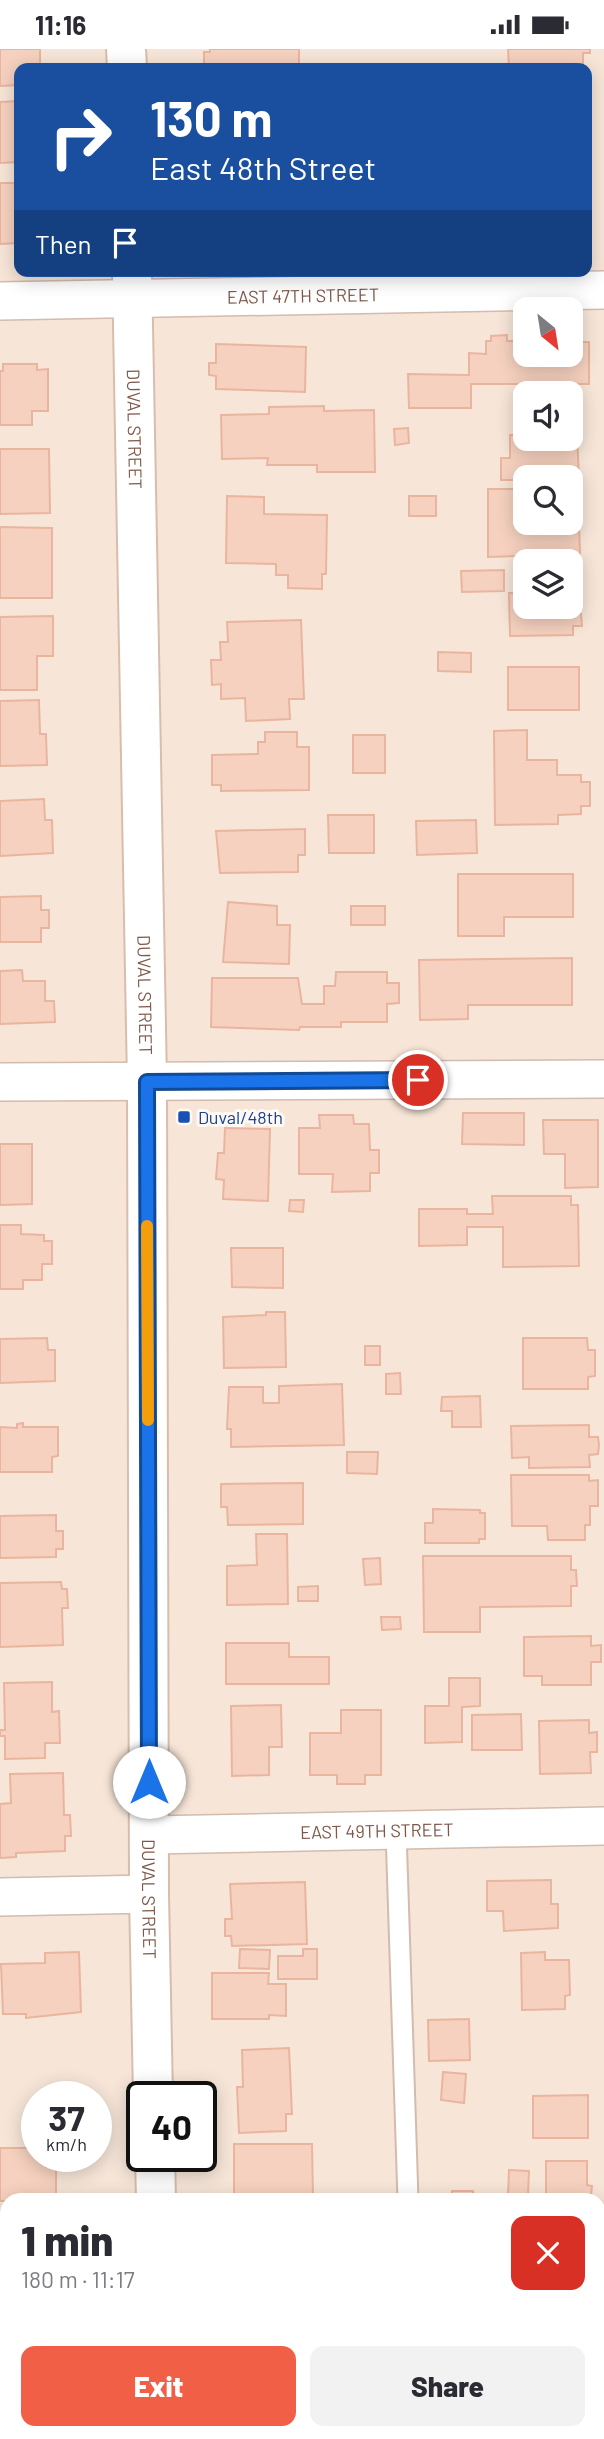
<!DOCTYPE html>
<meta charset="utf-8">
<style>
:root{--surface:#fff;--page:#f2f2f3;--text:#2b2b33;--muted:#7c7c81;--accent:#f15f47}
body{margin:0;font-family:Barlow,sans-serif;background:var(--page);color:var(--text);height:100vh;display:flex;flex-direction:column;font-size:26px;white-space:nowrap}
*{box-sizing:border-box;margin:0}
p{font-size:23px;color:var(--muted)}
.icon{flex:none;width:38px;height:38px;fill:none;stroke:currentColor;stroke-width:2;stroke-linecap:round;stroke-linejoin:round}
.map{position:relative;flex:1;overflow:hidden}
.details{position:absolute;left:0px;top:2144px;width:606px;height:247px;display:flex;flex-direction:column;background:var(--surface);border-radius:21px 21px 0 0;box-shadow:0 4px 18px #0003}
.details>*{flex:none}
.guide{position:absolute;left:14px;top:14px;width:578px;height:214px;border-radius:14px;box-shadow:0 4px 18px #0003;background:#1a4fa0;color:#fff;overflow:hidden}
.needle{width:46px;rotate:150deg}
.tools{position:absolute;left:513px;top:248px;display:grid;gap:14px}
.tools a{display:grid;place-items:center;width:70px;height:70px;border-radius:14px;background:var(--surface);box-shadow:0 4px 18px #0003;font-size:35px}
.speed{position:absolute;left:21px;top:2032px;display:flex;gap:14px;font-size:35px;font-weight:700;text-align:center}
.speed>*{display:grid;place-content:center;width:91px;height:91px;border-radius:50%;background:var(--surface);box-shadow:0 4px 18px #0003;line-height:1}
.speed small{font-size:18px;font-weight:400}
.speed .limit{border:4px solid #111;border-radius:10px;background:#fff;color:#111}
.pin{position:absolute;display:grid;place-items:center;width:60px;height:60px;color:#fff;margin:-30px;border:4px solid #fff;border-radius:50%;box-shadow:0 2px 7px #0007}
.me{position:absolute;width:77px;margin:-38px;rotate:0deg;stroke-linejoin:round;filter:drop-shadow(0 0 5px #0008)}
.turn{display:flex;align-items:center;gap:24px;height:147px;padding:0 21px;font-size:32px}
.turn .icon{width:91px;height:91px;stroke-width:2.5}
.turn b{display:block;font-size:49px;line-height:60px}
.then{display:flex;align-items:center;height:66px;padding:0 21px;background:#0003;gap:14px;font-size:26px}
.round{display:grid;place-items:center;flex:none;width:74px;height:74px;border-radius:14px;background:var(--page)}
.overview{display:flex;align-items:center;justify-content:space-between;height:119px;padding:0 21px}
h1{font-size:42px;font-weight:800;line-height:52px}
.button{display:flex;gap:14px;margin-top:auto;padding:14px 21px}
.button a{flex:1;height:80px;border-radius:14px;background:var(--accent);color:#fff;font-size:28px;font-weight:800;line-height:80px;text-align:center}
.button a+a{background:var(--page);color:var(--text)}
.status{display:flex;justify-content:space-between;align-items:center;height:49px;padding:0 35px;background:var(--surface);direction:ltr}
.status svg{height:19px;fill:currentColor}
.map>svg:first-child{display:block}
.residential{fill:#f7e6d8;fill-rule:evenodd}
.building{fill:#f6d1bf;stroke:#eab59e;stroke-width:2}
.lines{fill:none;stroke-linecap:round;stroke-linejoin:round}
.lane-casing{stroke:#d3bbae;stroke-width:23}
.street-casing{stroke:#d3bbae;stroke-width:40}
.secondary-casing{stroke:#d8bdad;stroke-width:42}
.lane{stroke:#fff;stroke-width:19}
.street{stroke:#fff;stroke-width:37}
.secondary{stroke:#fff;stroke-width:38}
.route-casing{stroke:#114b97;stroke-width:18}
.route{stroke:#1a73e8;stroke-width:12}
.slow{stroke:#f59e0b;stroke-width:12}
.transit-dot{fill:#1a4fb4;stroke:#fff9f3;stroke-width:2.5}
.labels{text-anchor:middle;dominant-baseline:central;stroke-width:6;stroke-linejoin:round;paint-order:stroke}
.street-label{font-size:18px;fill:#7d584a;stroke:#fff9f3}
.transit-label{font-size:18px;fill:#164399;stroke:#fff9f3;text-anchor:start}
</style>
<div class="status"><b>11:16</b><svg viewBox="0 0 49 12"><path d="M0 12V9h3v3zM5 12V6h3v6zM10 12V3h3v9zM15 12V0h3v12zM26 1h20v11H26zM47 4h2v5h-2z"/></svg></div>
<div class="map">
<svg width="604" height="2390" viewBox="0 0 604 2390">
<rect width="100%" height="100%" fill="#fef5ea"/>
<path class="residential" d="M0,0H604V2390H0ZM19,19H586V222H19ZM525,261H570V306H525ZM525,345H570V390H525ZM525,429H570V474H525ZM525,513H570V558H525ZM37,2048H96V2107H37ZM142,2048H201V2107H142ZM7,2151H598V2384H7Z"/>
<g class="building">
<polygon points="0,0 40,0 40,19 19,19 19,36 0,37"/>
<polygon points="210,0 299,0 299,19 204,19 204,3 210,3"/>
<polygon points="508,0 590,0 590,4 583,4 583,19 509,19"/>
<polygon points="19,52 19,113 0,114 0,53"/>
<polygon points="0,134 19,134 19,194 0,195"/>
<polygon points="507,286 507,292 525,292 525,306 570,306 570,286 577,286 577,293 589,293 589,335 471,335 471,359 409,359 408,325 469,326 469,304 486,305 486,292 491,292 491,287"/>
<polygon points="216,295 306,298 305,343 216,340 216,327 209,326 209,314 216,314"/>
<polygon points="3,315 37,315 37,321 48,320 48,362 32,362 32,376 0,376 0,322 3,322"/>
<polygon points="324,357 324,362 374,361 375,423 317,423 317,416 267,416 268,409 222,410 221,366 269,365 269,358"/>
<polygon points="408,379 409,394 395,396 394,380"/>
<polygon points="570,384 577,384 579,431 501,431 501,409 510,409 510,386 525,386 525,390 570,390"/>
<polygon points="0,400 49,400 50,464 0,465"/>
<polygon points="488,440 522,440 525,474 570,474 573,457 573,474 579,474 580,505 488,508"/>
<polygon points="227,447 264,448 264,465 327,466 326,525 322,525 322,540 288,539 288,526 276,526 276,515 226,514"/>
<rect x="409" y="447" width="27" height="20"/>
<polygon points="0,478 52,479 52,549 0,549"/>
<polygon points="504,521 504,542 462,543 461,522"/>
<polygon points="570,543 578,543 578,565 581,565 582,577 573,577 573,586 510,587 509,544 525,544 525,558 570,558"/>
<polygon points="53,567 53,607 37,607 37,641 0,641 0,568"/>
<polygon points="301,571 304,650 289,650 290,670 246,672 245,649 221,650 221,635 212,636 211,611 221,611 220,593 228,593 227,573"/>
<polygon points="438,603 471,604 471,623 438,622"/>
<rect x="508" y="618" width="71" height="43"/>
<polygon points="39,651 40,685 46,685 47,716 0,717 0,652"/>
<polygon points="527,681 527,711 557,711 557,726 581,726 581,733 590,733 590,757 581,757 581,765 558,766 558,775 495,776 494,682"/>
<polygon points="265,683 297,683 297,698 309,698 309,741 221,742 221,736 212,736 212,706 258,705 258,693 265,693"/>
<rect x="353" y="686" width="32" height="38"/>
<polygon points="44,750 45,771 52,771 53,804 0,807 0,752"/>
<polygon points="328,766 374,766 374,804 329,804"/>
<polygon points="476,771 477,804 417,806 416,772"/>
<polygon points="305,780 305,806 298,806 298,823 220,824 216,782"/>
<polygon points="458,825 573,825 573,868 504,868 504,887 458,887"/>
<polygon points="41,847 41,861 49,861 49,879 41,879 41,893 0,893 0,848"/>
<polygon points="228,853 277,857 277,876 290,876 289,915 223,913"/>
<rect x="351" y="857" width="34" height="19"/>
<polygon points="572,909 572,956 468,956 468,970 420,971 419,911"/>
<polygon points="22,921 23,932 45,932 45,952 54,952 55,973 0,975 0,922"/>
<polygon points="336,923 387,923 387,934 399,934 399,954 387,955 387,973 341,973 341,978 300,978 299,981 211,978 212,929 298,929 302,955 324,955 324,937 335,937"/>
<polygon points="463,1064 524,1064 524,1096 462,1095"/>
<polygon points="319,1066 353,1066 354,1075 369,1075 370,1101 379,1101 379,1124 370,1124 370,1142 332,1143 333,1125 299,1125 299,1079 320,1079"/>
<polygon points="543,1071 598,1071 598,1138 565,1139 565,1105 544,1105"/>
<polygon points="225,1079 270,1080 268,1152 223,1150 224,1131 216,1130 218,1104 224,1104"/>
<polygon points="0,1095 32,1095 32,1155 0,1156"/>
<polygon points="492,1147 571,1147 571,1156 578,1156 579,1217 503,1218 503,1178 467,1178 467,1196 419,1197 419,1160 467,1160 467,1165 493,1165"/>
<polygon points="290,1151 304,1151 303,1163 289,1162"/>
<polygon points="0,1176 21,1176 21,1185 44,1186 44,1192 52,1192 52,1215 42,1215 42,1231 23,1231 23,1240 0,1240"/>
<polygon points="231,1199 283,1199 283,1239 232,1238"/>
<polygon points="266,1263 285,1263 286,1318 224,1319 223,1268 266,1266"/>
<polygon points="47,1289 48,1301 55,1301 55,1332 0,1334 0,1290"/>
<polygon points="523,1289 587,1289 588,1301 595,1301 595,1327 588,1328 588,1340 523,1340"/>
<rect x="365" y="1297" width="15" height="19"/>
<polygon points="400,1324 401,1345 386,1345 386,1325"/>
<polygon points="342,1335 344,1396 231,1398 231,1380 227,1380 229,1338 263,1338 263,1354 279,1354 279,1337"/>
<polygon points="480,1347 481,1378 452,1378 452,1362 441,1362 442,1348"/>
<polygon points="23,1374 23,1378 58,1378 58,1407 52,1408 52,1423 0,1423 0,1378 17,1379 17,1375"/>
<polygon points="589,1376 589,1388 598,1388 599,1396 598,1405 589,1406 590,1418 529,1419 529,1408 512,1409 511,1377"/>
<polygon points="347,1403 378,1403 377,1425 347,1424"/>
<polygon points="511,1426 589,1426 589,1432 598,1431 598,1457 590,1457 590,1476 585,1476 585,1491 548,1491 547,1477 512,1477"/>
<polygon points="303,1434 303,1475 228,1476 227,1458 221,1458 221,1435"/>
<polygon points="433,1460 480,1461 480,1464 485,1464 485,1490 479,1490 479,1494 425,1494 425,1474 433,1474"/>
<polygon points="56,1466 56,1482 63,1482 63,1500 56,1500 56,1508 0,1509 0,1467"/>
<polygon points="256,1485 287,1485 288,1555 227,1556 227,1517 257,1516"/>
<polygon points="423,1507 571,1507 571,1521 576,1521 577,1537 571,1537 571,1557 480,1558 480,1583 424,1583"/>
<polygon points="380,1509 381,1535 365,1536 363,1510"/>
<polygon points="61,1533 62,1540 67,1540 68,1559 62,1559 63,1596 0,1598 0,1534"/>
<polygon points="318,1537 318,1552 298,1552 298,1538"/>
<polygon points="381,1568 400,1568 401,1580 382,1581"/>
<polygon points="591,1587 591,1597 601,1596 601,1613 591,1613 591,1636 542,1636 542,1627 524,1627 524,1588"/>
<polygon points="226,1594 289,1594 289,1608 329,1608 329,1635 226,1635"/>
<polygon points="449,1629 480,1629 480,1657 462,1658 462,1693 425,1694 425,1657 449,1657"/>
<polygon points="52,1633 52,1663 59,1662 60,1694 45,1694 45,1709 5,1710 5,1687 0,1687 0,1681 5,1681 4,1634"/>
<polygon points="281,1656 282,1698 269,1698 269,1726 232,1727 231,1657"/>
<polygon points="341,1661 381,1661 381,1726 365,1726 365,1735 337,1735 337,1726 310,1726 310,1684 341,1684"/>
<polygon points="521,1665 522,1701 472,1701 472,1666"/>
<polygon points="589,1671 589,1684 597,1683 597,1703 590,1703 591,1724 540,1725 539,1672"/>
<polygon points="63,1724 64,1766 70,1766 71,1787 65,1787 65,1802 16,1804 16,1808 0,1809 0,1755 11,1754 10,1725"/>
<polygon points="551,1831 551,1855 558,1855 558,1879 504,1882 503,1862 487,1862 487,1832"/>
<polygon points="305,1833 307,1895 232,1897 231,1887 225,1887 225,1870 232,1870 230,1835"/>
<polygon points="240,1900 270,1901 269,1920 239,1919"/>
<polygon points="303,1900 317,1900 317,1930 278,1930 278,1907 303,1907"/>
<polygon points="79,1903 81,1963 26,1969 26,1965 3,1965 1,1915 45,1914 45,1904"/>
<polygon points="545,1903 545,1911 569,1911 570,1946 565,1947 565,1960 522,1961 521,1904"/>
<polygon points="212,1924 269,1924 268,1935 286,1935 286,1967 269,1966 269,1970 212,1970"/>
<polygon points="469,1970 470,2011 429,2012 428,1971"/>
<polygon points="289,1999 292,2065 286,2065 286,2082 239,2084 237,2038 243,2038 242,2001"/>
<polygon points="443,2023 466,2025 464,2054 441,2051"/>
<polygon points="588,2046 588,2089 533,2089 533,2047"/>
<polygon points="234,2095 312,2095 313,2151 234,2151"/>
<polygon points="0,2099 37,2099 37,2107 46,2107 46,2118 56,2117 56,2151 0,2152"/>
<polygon points="546,2112 587,2112 587,2136 592,2137 591,2147 588,2147 588,2151 546,2151"/>
<polygon points="509,2121 529,2122 528,2146 508,2146"/>
<rect x="452" y="2142" width="21" height="9"/>
<rect x="0" y="2179" width="7" height="58"/>
<rect x="0" y="2259" width="7" height="58"/>
<polygon points="0,2382 44,2384 44,2390 0,2390"/>
<rect x="236" y="2384" width="73" height="6"/>
<rect x="526" y="2384" width="43" height="6"/>
<rect x="456" y="2385" width="38" height="5"/>
</g>
<g class="lines">
<defs>
<g id="lane">
<polyline points="396,1782 408,2151"/>
<polyline points="415,2384 415,2390"/>
</g>
<g id="street">
<path id="s1" d="M0,252L604,241"/>
<polyline points="0,1033 604,1030"/>
<path id="s2" d="M149,1786L604,1777"/>
<polyline points="0,1848 149,1845"/>
</g>
<g id="secondary">
<polyline points="126,0 127,19"/>
<path id="s3" d="M132,222L147,1033L149,1845L153,2048"/>
<polyline points="155,2107 156,2151"/>
<polyline points="162,2384 162,2390"/>
</g>
</defs>
<use href="#lane" class="lane-casing"/>
<use href="#street" class="street-casing"/>
<use href="#secondary" class="secondary-casing"/>
<use href="#lane" class="lane"/>
<use href="#street" class="street"/>
<use href="#secondary" class="secondary"/>
</g>
<g class="lines">
<defs>
<polyline id="route" points="149,1733 147,1033 418,1031"/>
</defs>
<use href="#route" class="route-casing"/>
<use href="#route" class="route"/>
<polyline class="slow" points="147,1177 148,1371"/>
</g>
<rect class="transit-dot" x="177" y="1061" width="14" height="14" rx="3.5"/>
<g class="labels">
<g class="street-label">
<text stroke="none"><textPath href="#s1" startOffset="303">EAST 47TH STREET</textPath></text>
<text stroke="none"><textPath href="#s3" startOffset="158">DUVAL STREET</textPath></text>
<text stroke="none"><textPath href="#s3" startOffset="724">DUVAL STREET</textPath></text>
<text stroke="none"><textPath href="#s2" startOffset="228">EAST 49TH STREET</textPath></text>
<text stroke="none"><textPath href="#s3" startOffset="1628">DUVAL STREET</textPath></text>
</g>
<g class="transit-label">
<text x="198" y="1068">Duval/48th</text>
</g>
</g>
</svg>
<div class="tools">
<a><svg class="needle" viewBox="-14 -14 28 28"><path d="M0-13l5 13h-10z" fill="#e53935"/><path d="M0 13l5-13h-10z" fill="#7c7c81"/></svg></a>
<a><svg class="icon" aria-label="sound" viewBox="0 0 24 24"><path d="M4 9h4l5-4v14l-5-4H4zM17 9q2 3 0 6"/></svg></a>
<a><svg class="icon" aria-label="search" viewBox="0 0 24 24"><circle cx="10" cy="10" r="6"/><path d="M15 15l6 6"/></svg></a>
<a><svg class="icon" aria-label="layers" viewBox="0 0 24 24"><path d="M12 4l9 5-9 5-9-5zM3 14l9 5 9-5"/></svg></a>
</div>
<div class="speed"><div>37<small>km/h</small></div><div class="limit">40</div></div>
<div class="pin" style="left:418px;top:1031px;background:#d93025"><svg class="icon" aria-label="arrive" viewBox="0 0 24 24"><path d="M6 21V4h12l-3 4 3 4H6"/></svg></div>
<svg class="me" style="left:149px;top:1733px" viewBox="-20 -20 40 40"><circle r="19" fill="#fff"/><path d="M0-13L10 11 0 6-10 11z" fill="#1a73e8"/></svg>
<div class="guide">
<div class="turn"><svg class="icon" aria-label="right" viewBox="0 0 24 24"><path d="M7 20v-9h11M14 6l5 5-5 5"/></svg><div><b>130 m</b>East 48th Street</div></div>
<div class="then">Then<svg class="icon" aria-label="arrive" viewBox="0 0 24 24"><path d="M6 21V4h12l-3 4 3 4H6"/></svg></div>
</div>
<section class="details">
<div class="overview"><div><h1>1 min</h1><p>180 m · 11:17</p></div><a class="round" style="background:#d93025;color:#fff"><svg class="icon" aria-label="close" viewBox="0 0 24 24"><path d="M6 6l12 12M18 6L6 18"/></svg></a></div>
<div class="button"><a>Exit</a><a>Share</a></div>
</section>
</div>
